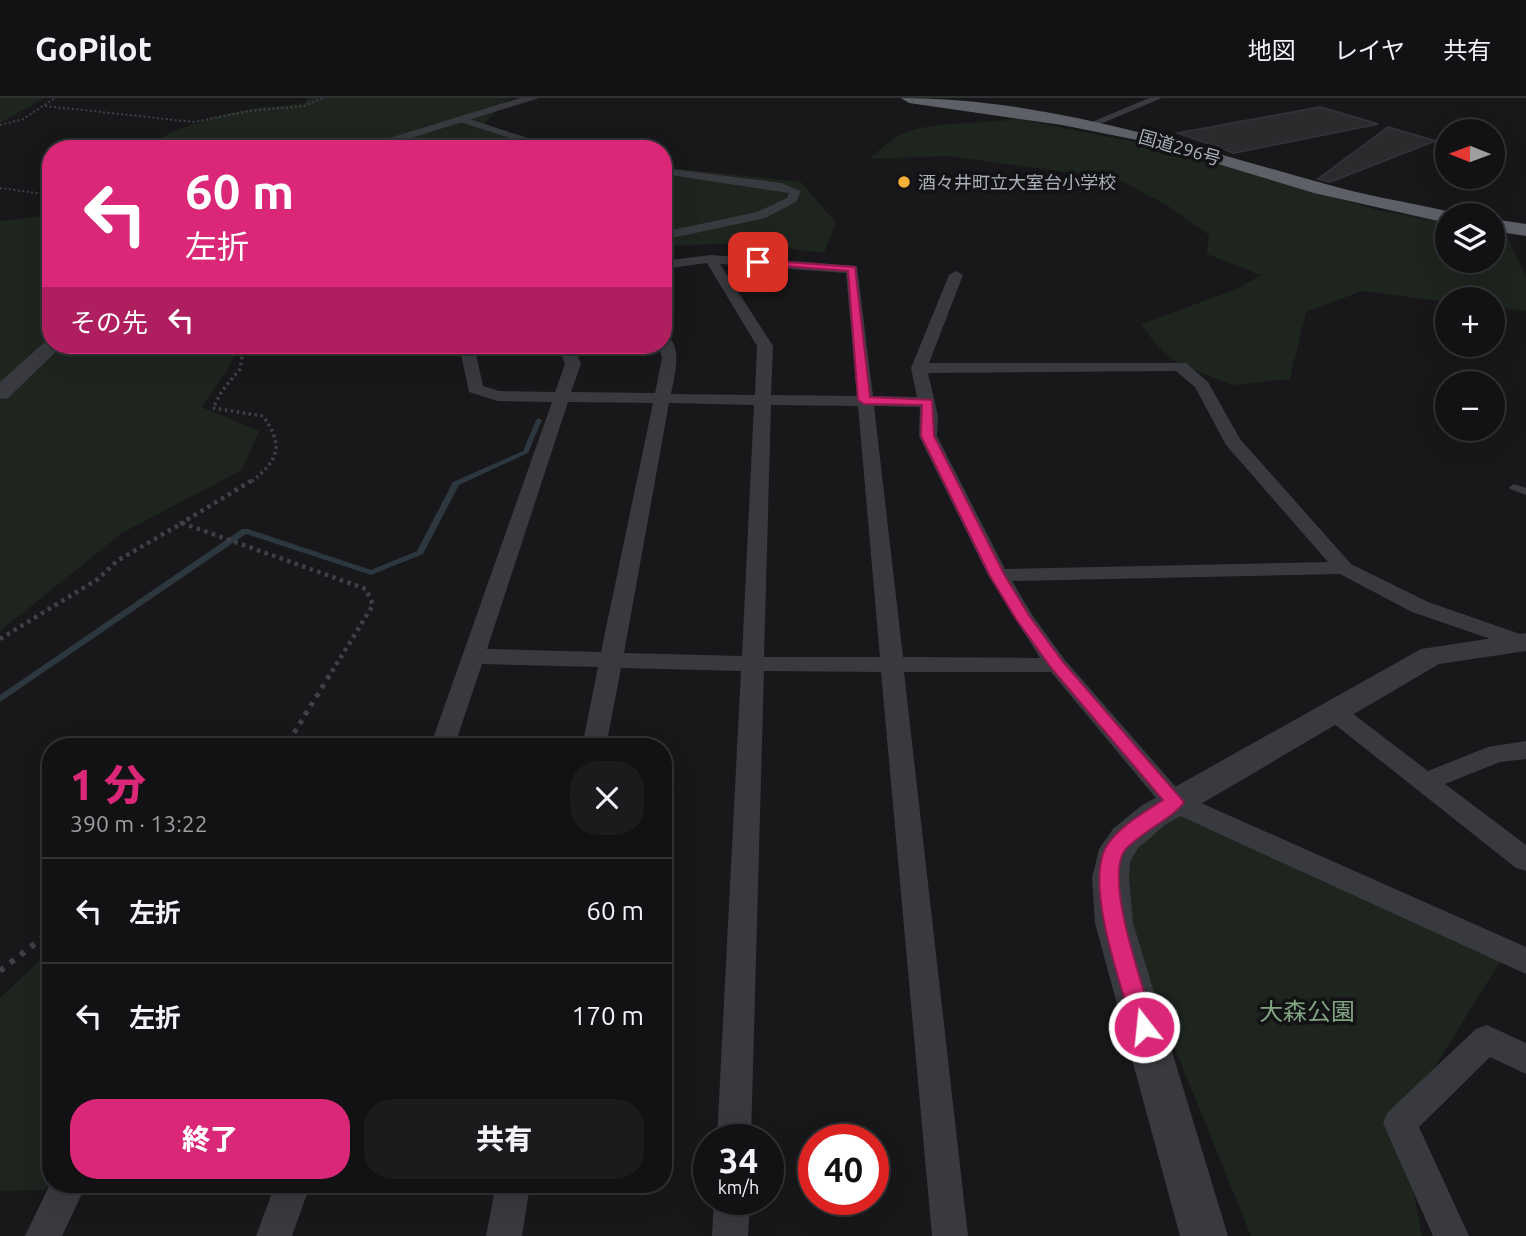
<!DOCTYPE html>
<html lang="ja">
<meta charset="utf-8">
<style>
:root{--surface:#121214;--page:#1b1b1d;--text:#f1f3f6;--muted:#9c9ea0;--line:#313234;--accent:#db2777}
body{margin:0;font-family:Ubuntu,"Noto Sans JP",sans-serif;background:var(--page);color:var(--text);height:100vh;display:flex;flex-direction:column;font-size:26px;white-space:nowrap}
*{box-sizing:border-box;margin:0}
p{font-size:23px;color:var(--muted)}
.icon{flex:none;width:38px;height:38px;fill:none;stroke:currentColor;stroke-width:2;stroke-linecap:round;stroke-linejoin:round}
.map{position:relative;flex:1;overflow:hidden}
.details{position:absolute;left:42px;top:640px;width:630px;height:455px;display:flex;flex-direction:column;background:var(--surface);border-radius:28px;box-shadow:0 7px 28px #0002,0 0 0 2px var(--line)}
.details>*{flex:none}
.banner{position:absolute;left:42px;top:42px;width:630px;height:214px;border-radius:28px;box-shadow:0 7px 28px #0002,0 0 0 2px var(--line);background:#db2777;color:#fff;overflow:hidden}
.needle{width:46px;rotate:271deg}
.controls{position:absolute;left:1435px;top:21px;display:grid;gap:14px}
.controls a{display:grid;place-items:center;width:70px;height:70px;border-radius:50%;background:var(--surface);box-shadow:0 7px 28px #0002,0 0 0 2px var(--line);font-size:35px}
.speed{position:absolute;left:693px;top:1026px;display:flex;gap:14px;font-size:35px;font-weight:700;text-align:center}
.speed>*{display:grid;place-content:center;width:91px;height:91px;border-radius:50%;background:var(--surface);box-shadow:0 7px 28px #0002,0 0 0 2px var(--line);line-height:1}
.speed small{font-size:18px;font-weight:400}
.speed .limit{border:10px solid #d22;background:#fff;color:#111}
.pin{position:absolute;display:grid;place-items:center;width:60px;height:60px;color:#fff;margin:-30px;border-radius:14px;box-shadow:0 4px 10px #0006}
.me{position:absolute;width:77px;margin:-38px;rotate:344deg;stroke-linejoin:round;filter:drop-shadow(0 0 5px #0008)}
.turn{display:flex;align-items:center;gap:24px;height:147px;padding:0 28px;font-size:32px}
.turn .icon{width:91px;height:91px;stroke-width:2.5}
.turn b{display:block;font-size:49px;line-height:60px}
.then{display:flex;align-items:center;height:66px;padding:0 28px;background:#0003;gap:14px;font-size:26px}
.round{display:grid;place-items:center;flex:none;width:74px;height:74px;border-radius:28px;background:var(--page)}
.summary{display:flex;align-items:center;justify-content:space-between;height:119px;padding:0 28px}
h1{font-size:42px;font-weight:800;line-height:52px;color:var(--accent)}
.primary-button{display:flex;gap:14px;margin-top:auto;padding:14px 28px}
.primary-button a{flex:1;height:80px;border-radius:28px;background:var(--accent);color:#fff;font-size:28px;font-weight:800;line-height:80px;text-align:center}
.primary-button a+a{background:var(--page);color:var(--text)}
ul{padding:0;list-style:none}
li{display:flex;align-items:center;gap:21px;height:105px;padding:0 28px;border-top:2px solid var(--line)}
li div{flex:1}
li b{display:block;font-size:26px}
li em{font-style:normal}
header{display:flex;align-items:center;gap:42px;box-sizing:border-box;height:98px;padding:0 35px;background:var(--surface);border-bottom:2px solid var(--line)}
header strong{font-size:33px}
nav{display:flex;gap:38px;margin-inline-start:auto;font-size:24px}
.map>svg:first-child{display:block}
.green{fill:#1e251f}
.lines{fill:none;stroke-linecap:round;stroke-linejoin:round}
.stream{fill:#2d373f;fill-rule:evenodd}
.building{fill:#2b2b2e;stroke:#323236;stroke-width:2}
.path-far4{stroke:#3f4146;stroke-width:2;stroke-dasharray:2 2.5;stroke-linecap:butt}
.path-far3{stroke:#3f4146;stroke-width:3.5;stroke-dasharray:2.5 3.5;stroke-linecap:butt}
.path-far2{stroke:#3f4146;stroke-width:4.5;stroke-dasharray:3.5 4.5;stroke-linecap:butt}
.path-far1{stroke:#3f4146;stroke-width:5;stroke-dasharray:4.5 6;stroke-linecap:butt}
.path{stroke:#3f4146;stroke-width:6;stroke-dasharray:5 8;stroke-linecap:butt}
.service{fill:#393a3f;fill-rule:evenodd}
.minor{fill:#393a3f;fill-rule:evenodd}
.tertiary{fill:#393a3f;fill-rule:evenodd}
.trunk{fill:#5d6067;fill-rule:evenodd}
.route{fill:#db2777;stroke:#8e194d;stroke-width:2}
.poi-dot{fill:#f5b135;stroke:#131315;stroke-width:2.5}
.labels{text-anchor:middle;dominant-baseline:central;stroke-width:7;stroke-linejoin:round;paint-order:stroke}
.far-street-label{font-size:18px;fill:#aaafba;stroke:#131315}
.far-poi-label{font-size:18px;fill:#aaafba;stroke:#131315;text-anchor:start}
.near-park-label{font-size:24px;fill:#81a582;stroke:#131315}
</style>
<header>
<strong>GoPilot</strong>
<nav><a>地図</a><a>レイヤ</a><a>共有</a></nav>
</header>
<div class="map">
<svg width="1526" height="1138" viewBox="0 0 1526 1138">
<rect width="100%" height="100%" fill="#18181a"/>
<g class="green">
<polygon points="0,0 45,0 0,25"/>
<path d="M308,0H512L504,4L485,25L533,51L148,49C173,29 223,15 256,10C273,7 288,9 305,5Z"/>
<path d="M1018,21L1181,53L1377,112L1447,125V163H1493V133L1506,136L1526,179V213L1493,209V201H1447V204L1362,193L1306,214L1290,281L1232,287L1177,265L1157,248L1141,226L1237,191L1261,177L1207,156L1209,137L1168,108L1118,81L948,58L869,61C879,53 892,40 904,35C933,23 984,26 1018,21Z"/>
<polygon points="663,69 801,84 836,125 824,155 744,145 663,148"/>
<polygon points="51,117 51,247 239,247 228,272 201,309 259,333 242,372 122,435 0,533 0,303 10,294 0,293 0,123"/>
<polygon points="1174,704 1506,854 1400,1025 1422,1138 1251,1138 1112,795 1115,750"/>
<polygon points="51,852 51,1082 46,1092 0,1093 0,900"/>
</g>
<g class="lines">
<polygon class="stream" points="539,320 542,322 528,355 459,387 423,456 371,477 246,436 0,604 0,597 242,431 248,431 371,472 417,453 453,384 523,353 536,322"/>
</g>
<g class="building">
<polygon points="1320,9 1378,26 1234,55 1178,35"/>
<polygon points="1388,29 1435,43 1330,84 1318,81"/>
</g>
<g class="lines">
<g class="path-far4">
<polyline points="45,8 194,24 249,13 304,8 323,0"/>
<polyline points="0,27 23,21 55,0"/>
<polyline points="0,90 51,97"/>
</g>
<path class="path-far3" d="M244,247L240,271L222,293L213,310L263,318C284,347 279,362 252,383"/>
<g class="path-far2">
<polyline points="180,426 254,381"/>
<polyline points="0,541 98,481 117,463 182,425 366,491 373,507 328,580"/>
</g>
<polyline class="path-far1" points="279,649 291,640 329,578"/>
<polyline class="path" points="0,873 51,833"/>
<polygon class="service" points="1514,386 1526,390 1526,397 1510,391 1509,389"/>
<g class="minor">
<polygon points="1149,0 1162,0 1093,29 1085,27"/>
<polygon points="457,19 463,19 561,51 544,51 457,23"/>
<polygon points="663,70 781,85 801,93 796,104 765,120 663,142 663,134 757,114 787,100 789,95 663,76"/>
<path d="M711,157L857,168L873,298L917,299L911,270L949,177L956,173L963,177L929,265H1186L1208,284L1240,341L1351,466L1428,504L1526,538V550L1514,549L1412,514L1340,476L1012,483L1033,518L1065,562L1183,697L1526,849V876L1165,711L1051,574H904L968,1138H932L881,574L764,573L751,1041H717L741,573L621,570L606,649H582L598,569L482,566L454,649H430L552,304L498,303L469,294L459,247H474L483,288L499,293L555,294L565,266L558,247H573L581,266L571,294L655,295L662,260L658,247H663V237C685,244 674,279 671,296L755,297L757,248L707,165L663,171V163ZM720,166L846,175L857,298L771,297L773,248ZM1176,273L1195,289L1226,347L1328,464L1005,471L937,338L938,318L928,275ZM568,304L653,305L601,554L487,551ZM669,305L754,307L742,558L624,555ZM771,307L858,308L880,559H764ZM874,308L920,309L919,338L988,477L1040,560L903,559Z"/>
<polygon points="1336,607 1344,609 1428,673 1488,649 1526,643 1526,661 1500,664 1445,686 1526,747 1526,773 1516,770 1328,621 1324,615 1328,609"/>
<polygon points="1487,927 1526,945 1526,976 1490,959 1419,1029 1469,1138 1433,1138 1383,1025 1388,1014 1476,931"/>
<polygon points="51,1084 51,1087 86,1087 62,1138 25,1138"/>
<polygon points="275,1087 310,1087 292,1138 256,1138"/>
<polygon points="496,1087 530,1087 522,1138 486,1138"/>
<polygon points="714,1101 750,1101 748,1138 712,1138"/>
</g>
<g class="tertiary">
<polygon points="520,0 539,0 376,51 354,51"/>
<polygon points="51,242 51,247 63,247 8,300 0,301 0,284 46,243"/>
<polygon points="1526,535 1526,553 1439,566 1165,727 1138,750 1130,764 1129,780 1133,825 1228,1138 1180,1138 1095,825 1092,780 1099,751 1113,731 1141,708 1421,551"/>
</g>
<g class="trunk">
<path d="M901,0C1046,0 1184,47 1322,85C1363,97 1406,104 1447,113L1456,117H1447V125L1314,95L1142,43L1062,27L909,5Z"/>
<polygon points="1493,121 1526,126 1526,138 1493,133"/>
</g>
</g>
<path class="route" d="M758,162L855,169L870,299L932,302L934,338L1005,478L1030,519L1063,564L1184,704C1175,719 1139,735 1125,752C1103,781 1145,894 1155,929L1152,936L1144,939L1136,936L1133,929C1122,889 1082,782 1108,746C1120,728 1145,714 1163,702L1052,571L1016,521L990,478L921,338L922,307L864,306L858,302L848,173L755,166V163Z"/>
<circle class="poi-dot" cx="904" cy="84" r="7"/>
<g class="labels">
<g class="far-street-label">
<text transform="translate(1180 49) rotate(16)">国道296号</text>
</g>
<g class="far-poi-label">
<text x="918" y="84">酒々井町立大室台小学校</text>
</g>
<g class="near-park-label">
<text x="1307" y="913">大森公園</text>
</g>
</g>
</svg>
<div class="controls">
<a><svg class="needle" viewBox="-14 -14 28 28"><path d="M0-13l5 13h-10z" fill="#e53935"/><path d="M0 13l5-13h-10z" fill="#9c9ea0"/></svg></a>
<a><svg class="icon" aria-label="layers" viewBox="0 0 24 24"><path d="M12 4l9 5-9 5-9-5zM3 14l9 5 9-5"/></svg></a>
<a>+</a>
<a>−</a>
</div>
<div class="speed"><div>34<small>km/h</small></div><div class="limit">40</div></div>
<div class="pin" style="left:758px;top:164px;background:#d93025"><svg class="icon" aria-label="arrive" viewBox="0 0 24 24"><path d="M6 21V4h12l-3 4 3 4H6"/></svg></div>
<svg class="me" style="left:1144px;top:929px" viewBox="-20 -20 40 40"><circle r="17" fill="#db2777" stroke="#fff" stroke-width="3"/><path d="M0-11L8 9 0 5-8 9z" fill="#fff"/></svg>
<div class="banner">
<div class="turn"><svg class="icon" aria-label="left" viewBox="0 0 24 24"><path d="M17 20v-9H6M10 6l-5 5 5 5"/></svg><div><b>60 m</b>左折</div></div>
<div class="then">その先<svg class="icon" aria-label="left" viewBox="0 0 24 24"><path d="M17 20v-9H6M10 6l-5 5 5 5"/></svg></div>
</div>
<section class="details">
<div class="summary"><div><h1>1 分</h1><p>390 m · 13:22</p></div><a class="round"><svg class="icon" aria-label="close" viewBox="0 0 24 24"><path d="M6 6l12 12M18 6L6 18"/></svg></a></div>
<ul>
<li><svg class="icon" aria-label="left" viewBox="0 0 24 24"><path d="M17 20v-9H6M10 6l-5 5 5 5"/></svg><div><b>左折</b></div><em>60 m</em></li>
<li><svg class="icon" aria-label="left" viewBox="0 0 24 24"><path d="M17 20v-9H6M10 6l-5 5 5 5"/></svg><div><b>左折</b></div><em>170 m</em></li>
</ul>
<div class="primary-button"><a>終了</a><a>共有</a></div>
</section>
</div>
